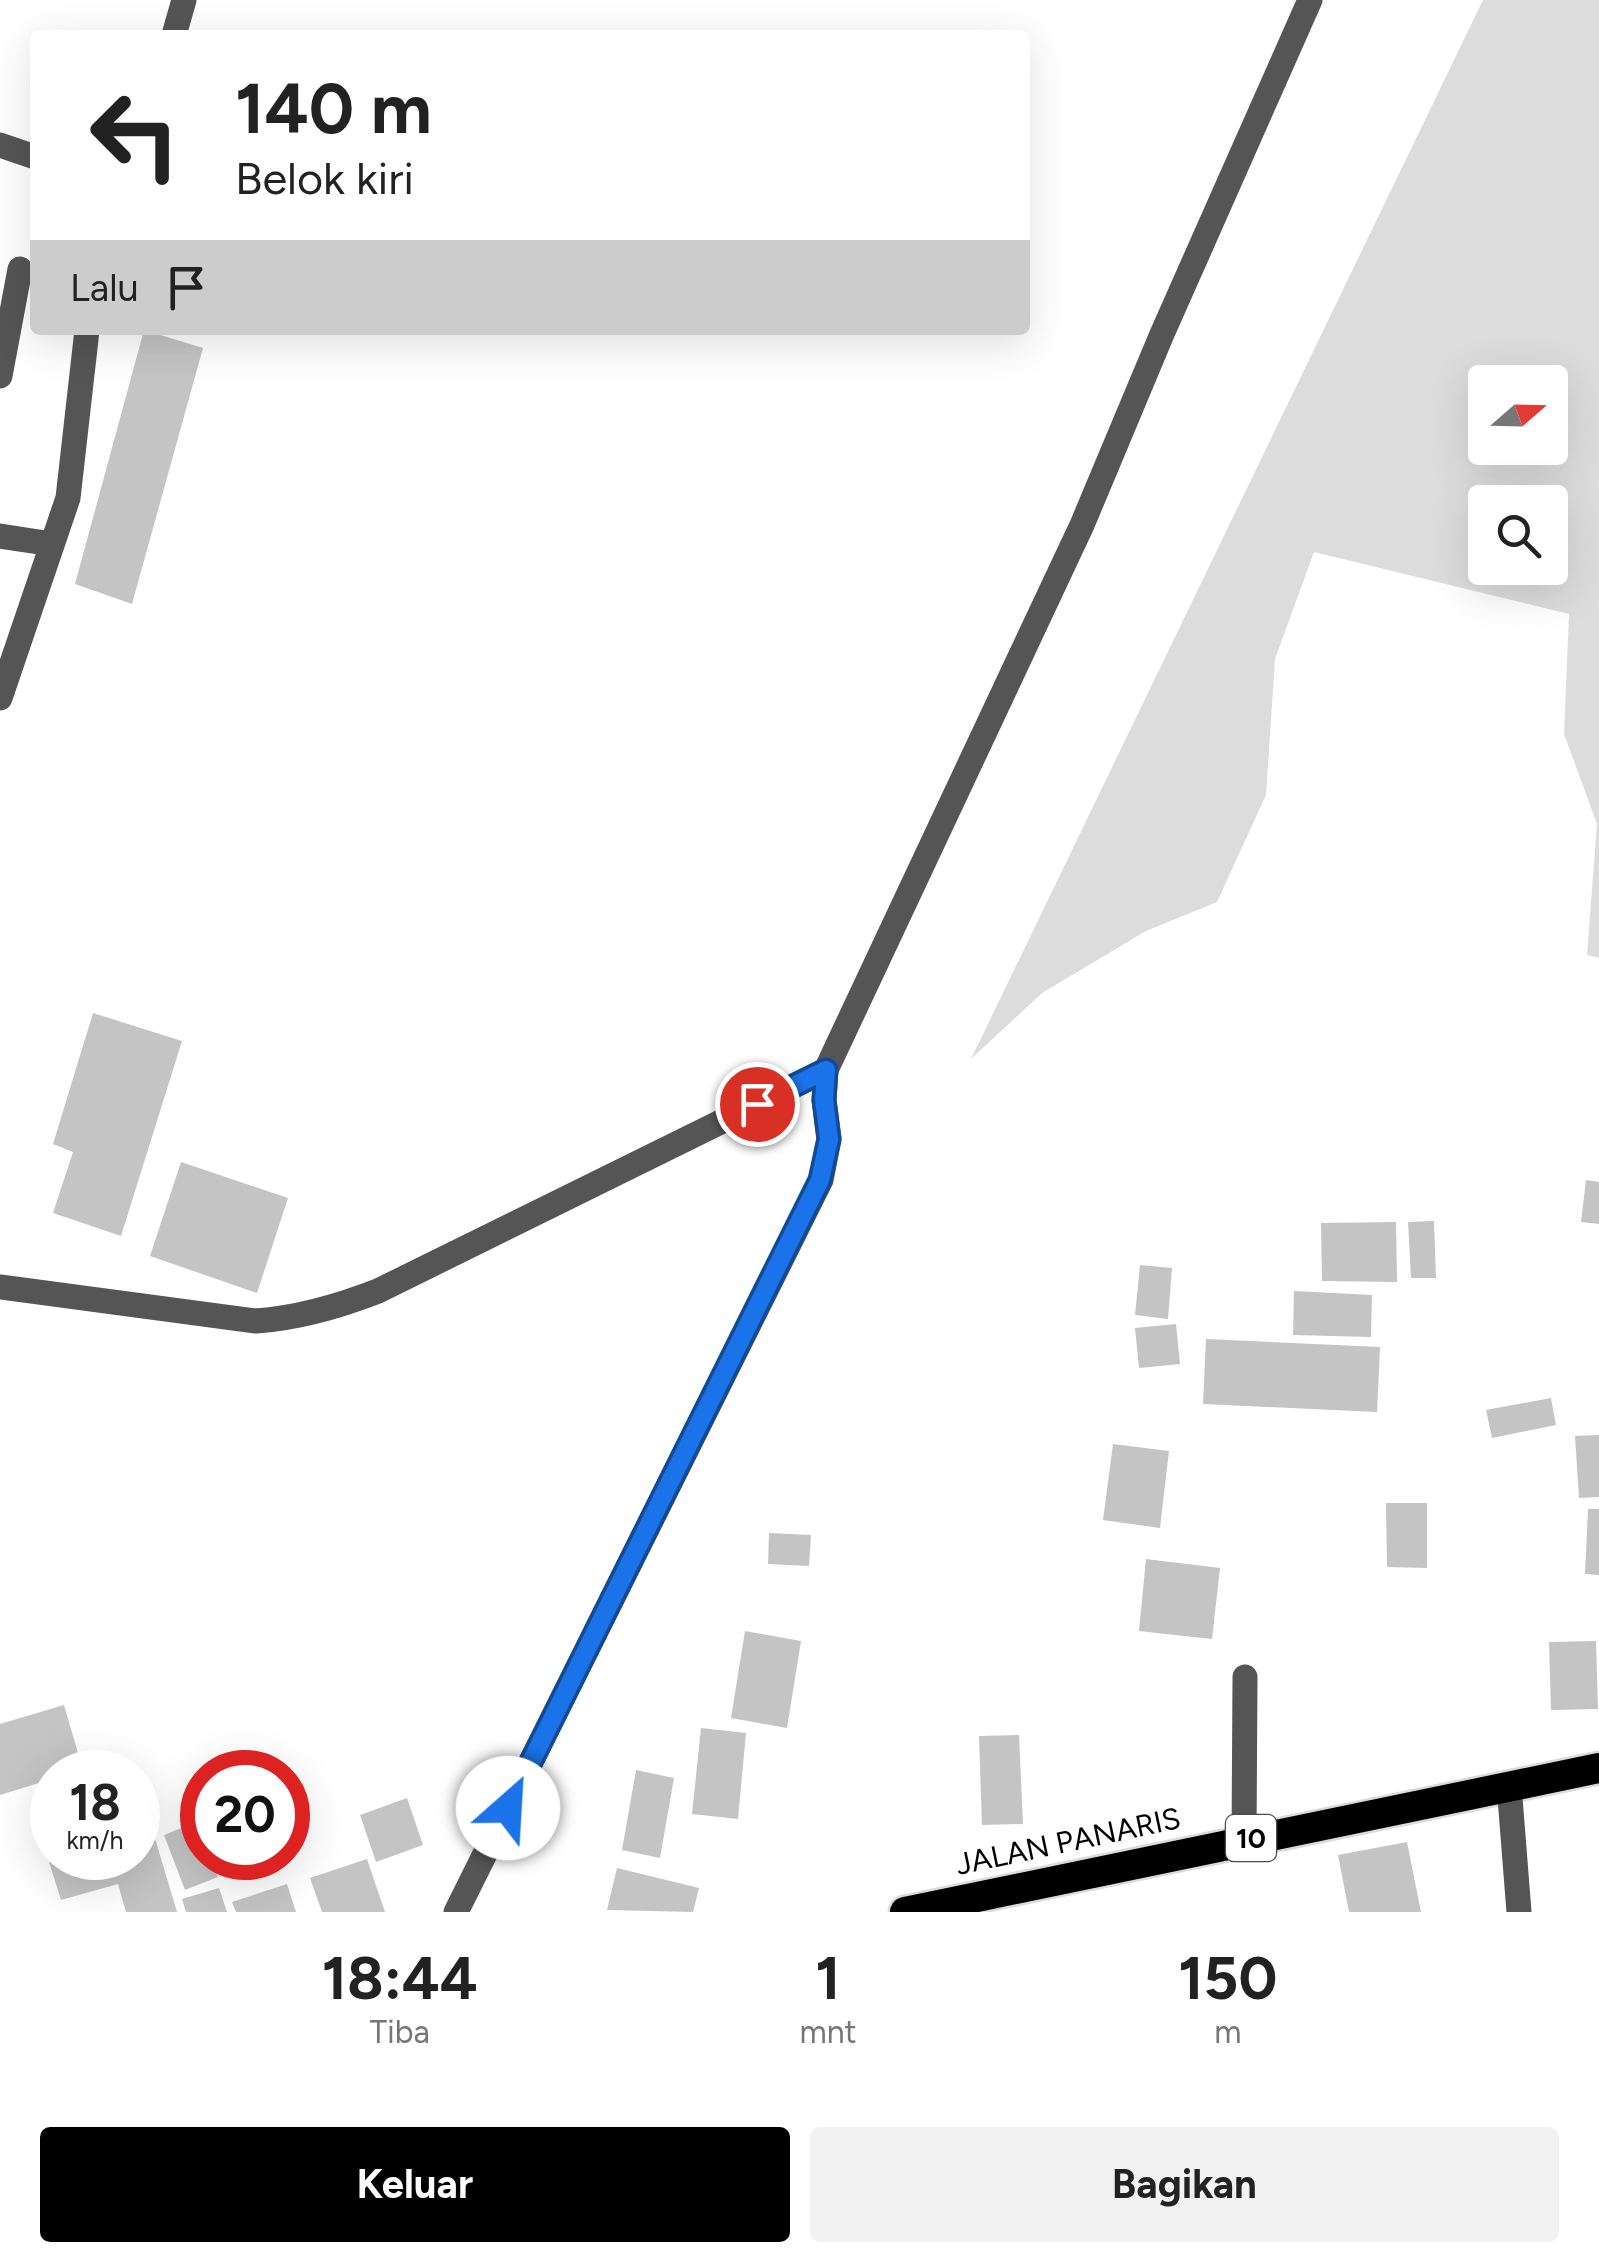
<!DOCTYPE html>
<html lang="id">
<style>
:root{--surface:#fff;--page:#f2f2f2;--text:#222;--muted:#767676;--accent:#000}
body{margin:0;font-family:Figtree,sans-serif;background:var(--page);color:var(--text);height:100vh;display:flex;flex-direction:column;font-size:38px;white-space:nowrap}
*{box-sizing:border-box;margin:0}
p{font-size:32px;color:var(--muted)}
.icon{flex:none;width:55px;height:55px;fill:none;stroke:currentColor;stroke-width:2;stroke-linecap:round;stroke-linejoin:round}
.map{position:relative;height:1912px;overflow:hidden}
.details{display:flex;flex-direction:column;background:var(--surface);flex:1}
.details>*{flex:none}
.guide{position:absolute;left:30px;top:30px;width:1000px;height:305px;border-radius:10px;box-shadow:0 10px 40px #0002;background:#fff;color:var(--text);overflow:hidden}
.needle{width:65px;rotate:70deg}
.controls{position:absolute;left:1468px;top:365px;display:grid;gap:20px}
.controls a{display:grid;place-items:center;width:100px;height:100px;border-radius:10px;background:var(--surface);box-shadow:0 10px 40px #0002;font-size:50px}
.speed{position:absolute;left:30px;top:1750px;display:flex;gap:20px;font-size:50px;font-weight:700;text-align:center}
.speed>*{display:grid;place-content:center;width:130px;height:130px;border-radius:50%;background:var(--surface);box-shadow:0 10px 40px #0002;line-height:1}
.speed small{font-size:25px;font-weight:400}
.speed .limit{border:15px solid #d22;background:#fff;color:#111}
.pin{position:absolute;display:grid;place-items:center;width:85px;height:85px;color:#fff;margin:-42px;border:5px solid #fff;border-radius:50%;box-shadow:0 2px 10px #0007}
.me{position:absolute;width:110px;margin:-55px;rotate:26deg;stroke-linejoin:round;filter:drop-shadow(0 0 8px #0008)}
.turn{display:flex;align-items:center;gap:35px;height:210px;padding:0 40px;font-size:45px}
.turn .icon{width:130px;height:130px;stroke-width:2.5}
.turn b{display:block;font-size:70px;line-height:85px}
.then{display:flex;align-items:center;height:95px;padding:0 40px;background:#0003;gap:20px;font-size:38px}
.eta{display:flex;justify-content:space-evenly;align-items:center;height:170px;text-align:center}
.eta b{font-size:60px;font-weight:700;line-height:70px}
.cta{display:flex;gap:20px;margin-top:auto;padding:20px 40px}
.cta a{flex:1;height:115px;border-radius:10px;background:var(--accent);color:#fff;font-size:40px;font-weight:700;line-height:115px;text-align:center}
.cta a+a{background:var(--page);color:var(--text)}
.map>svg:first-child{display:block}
.green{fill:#dcdcdc;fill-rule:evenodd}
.building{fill:#c4c4c4}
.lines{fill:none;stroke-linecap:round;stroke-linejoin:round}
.highway-casing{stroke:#dbdbdb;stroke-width:35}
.minor{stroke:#555;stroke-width:25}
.highway{stroke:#000;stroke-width:30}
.route-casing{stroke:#114b97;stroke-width:25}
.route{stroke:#1a73e8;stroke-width:18}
.labels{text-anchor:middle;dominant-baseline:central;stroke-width:8;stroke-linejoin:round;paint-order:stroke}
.shield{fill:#fff;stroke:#4c4c4c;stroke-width:2.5}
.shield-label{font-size:28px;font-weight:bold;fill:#000}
.street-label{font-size:30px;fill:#000;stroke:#fff}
</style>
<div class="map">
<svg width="1599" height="1912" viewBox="0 0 1599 1912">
<rect width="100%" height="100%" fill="#fff"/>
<path class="green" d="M1483,0H1599V958L1587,955L1597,824L1564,734L1569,614L1314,552L1275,659L1266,795L1217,902L1146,931L1042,993L971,1059ZM1485,382H1550V448H1485ZM1485,502H1550V568H1485Z"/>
<g class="building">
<polygon points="144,330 203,348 132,604 75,584"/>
<polygon points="93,1013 182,1041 121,1236 53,1213 73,1152 53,1144"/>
<polygon points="181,1162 288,1198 257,1293 150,1256"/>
<polygon points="1586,1180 1599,1182 1599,1224 1581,1222"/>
<polygon points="1434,1221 1436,1278 1411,1278 1408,1222"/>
<polygon points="1396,1222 1397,1282 1322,1281 1321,1223"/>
<polygon points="1140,1265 1172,1268 1168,1319 1135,1315"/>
<polygon points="1294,1291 1372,1295 1371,1337 1293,1335"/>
<polygon points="1176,1324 1180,1364 1139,1368 1135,1328"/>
<polygon points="1206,1339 1380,1347 1377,1412 1203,1404"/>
<polygon points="1551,1398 1556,1425 1492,1438 1486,1410"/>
<polygon points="1599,1435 1599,1497 1579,1498 1575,1436"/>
<polygon points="1113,1444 1169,1451 1160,1528 1103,1520"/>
<polygon points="1386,1503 1427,1503 1427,1568 1387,1567"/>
<polygon points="1588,1509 1599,1509 1599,1575 1585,1574"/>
<polygon points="769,1533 811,1535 809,1566 768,1564"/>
<polygon points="1146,1559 1220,1568 1212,1639 1139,1631"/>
<polygon points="745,1631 801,1641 787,1728 731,1718"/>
<polygon points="1596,1641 1598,1709 1551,1710 1549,1642"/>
<polygon points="64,1705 83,1770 52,1772 52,1779 0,1795 0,1724"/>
<polygon points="701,1728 746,1733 738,1819 692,1814"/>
<polygon points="1019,1735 1023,1824 982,1825 979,1736"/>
<polygon points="636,1770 674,1778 660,1858 622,1850"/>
<polygon points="407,1798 423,1845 376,1862 360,1815"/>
<polygon points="196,1822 202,1839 202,1858 210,1858 218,1877 185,1890 164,1835"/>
<polygon points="153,1832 177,1912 126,1912 118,1884 61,1900 49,1862 64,1858 138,1858 138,1836"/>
<polygon points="1407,1842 1421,1912 1349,1912 1338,1855"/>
<polygon points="367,1859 385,1912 322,1912 310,1878"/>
<polygon points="617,1868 699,1888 693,1912 607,1910"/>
<polygon points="287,1884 296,1912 236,1912 232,1902"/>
<polygon points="219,1888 227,1912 186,1912 182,1899"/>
</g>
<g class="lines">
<defs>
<polyline id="highway" points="905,1912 1599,1768"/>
</defs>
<use href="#highway" class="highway-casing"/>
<g class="minor">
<polyline points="174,35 184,0"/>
<polyline points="0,145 35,157"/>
<polyline points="0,376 20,269"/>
<polyline points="0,536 52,544"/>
<polyline points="0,698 68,498 87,330"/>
<path d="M0,1287L256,1321C299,1318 337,1307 378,1291L826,1070"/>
<polyline points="1509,1785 1519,1912"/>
<polyline points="1244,1839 1245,1677"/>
<polyline points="456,1912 821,1180 829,1139 824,1100 826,1070 1082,525 1162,334 1310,0"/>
</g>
<use href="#highway" class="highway"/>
</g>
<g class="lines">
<defs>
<polyline id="route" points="508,1808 820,1180 829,1139 824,1100 826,1070 757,1104"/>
</defs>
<use href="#route" class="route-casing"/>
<use href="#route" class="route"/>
</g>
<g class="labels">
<rect class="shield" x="1226" y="1815" width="50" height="46" rx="8"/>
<g class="shield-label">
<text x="1251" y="1838">10</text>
</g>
<g class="street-label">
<text transform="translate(1068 1841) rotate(-12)">JALAN PANARIS</text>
</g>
</g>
</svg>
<div class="controls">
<a><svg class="needle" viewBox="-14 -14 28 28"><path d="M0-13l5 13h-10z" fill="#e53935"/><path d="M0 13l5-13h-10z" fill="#767676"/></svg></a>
<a><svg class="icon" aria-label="search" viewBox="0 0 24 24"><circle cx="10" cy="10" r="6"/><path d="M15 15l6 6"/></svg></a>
</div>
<div class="speed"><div>18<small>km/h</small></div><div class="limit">20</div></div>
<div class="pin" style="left:757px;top:1104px;background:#d93025"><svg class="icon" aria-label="arrive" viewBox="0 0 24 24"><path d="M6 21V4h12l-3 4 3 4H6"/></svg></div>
<svg class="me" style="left:508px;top:1808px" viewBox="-20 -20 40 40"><circle r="19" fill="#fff"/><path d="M0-13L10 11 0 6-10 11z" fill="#1a73e8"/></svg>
<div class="guide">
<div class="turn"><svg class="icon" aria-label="left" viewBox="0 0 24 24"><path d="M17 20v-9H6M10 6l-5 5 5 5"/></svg><div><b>140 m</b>Belok kiri</div></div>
<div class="then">Lalu<svg class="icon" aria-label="arrive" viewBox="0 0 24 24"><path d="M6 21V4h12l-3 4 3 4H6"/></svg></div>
</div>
</div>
<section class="details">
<div class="eta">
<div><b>18:44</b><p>Tiba</p></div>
<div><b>1</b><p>mnt</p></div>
<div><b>150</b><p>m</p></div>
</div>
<div class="cta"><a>Keluar</a><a>Bagikan</a></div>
</section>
